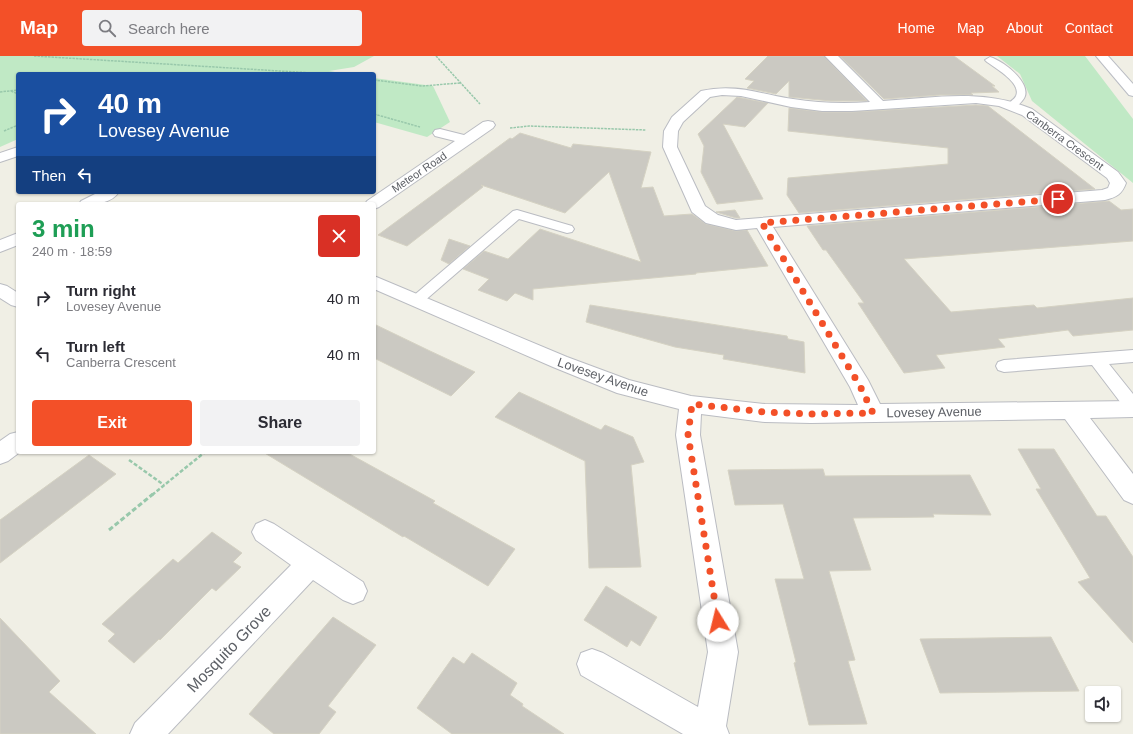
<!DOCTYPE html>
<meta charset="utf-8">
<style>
:root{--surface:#fff;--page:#f2f2f3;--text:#2b2b33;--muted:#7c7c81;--accent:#f35028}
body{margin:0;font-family:Helvetica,sans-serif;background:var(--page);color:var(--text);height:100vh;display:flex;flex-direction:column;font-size:15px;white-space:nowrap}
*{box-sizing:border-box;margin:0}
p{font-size:13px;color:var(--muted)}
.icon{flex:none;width:22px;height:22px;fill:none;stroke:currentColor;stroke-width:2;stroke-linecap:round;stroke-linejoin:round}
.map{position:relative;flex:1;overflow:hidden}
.details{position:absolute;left:16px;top:146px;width:360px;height:252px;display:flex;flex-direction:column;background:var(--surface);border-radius:4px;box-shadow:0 1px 3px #0004}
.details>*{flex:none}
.guide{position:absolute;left:16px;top:16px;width:360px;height:122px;border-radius:4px;box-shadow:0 1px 3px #0004;background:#1a4fa0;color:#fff;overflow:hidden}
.fabs{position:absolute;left:1085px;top:630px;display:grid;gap:8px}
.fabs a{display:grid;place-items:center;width:36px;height:36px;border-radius:4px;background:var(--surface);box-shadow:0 1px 3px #0004;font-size:20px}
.pin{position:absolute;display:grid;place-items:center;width:34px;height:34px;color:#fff;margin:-17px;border:2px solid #fff;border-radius:50%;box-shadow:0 1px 4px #0007}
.me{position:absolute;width:44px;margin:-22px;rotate:351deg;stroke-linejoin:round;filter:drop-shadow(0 0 3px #0008)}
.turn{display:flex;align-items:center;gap:14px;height:84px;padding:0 16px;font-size:18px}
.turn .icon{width:52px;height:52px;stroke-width:2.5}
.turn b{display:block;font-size:28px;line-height:34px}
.then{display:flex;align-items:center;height:38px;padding:0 16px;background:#0003;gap:8px;font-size:15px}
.round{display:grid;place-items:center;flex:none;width:42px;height:42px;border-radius:4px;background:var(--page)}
.headline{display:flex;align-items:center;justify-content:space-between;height:68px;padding:0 16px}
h1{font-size:24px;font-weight:600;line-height:30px;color:#1e9e55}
.cta{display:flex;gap:8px;margin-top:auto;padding:8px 16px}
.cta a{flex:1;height:46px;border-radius:4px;background:var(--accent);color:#fff;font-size:16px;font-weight:600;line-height:46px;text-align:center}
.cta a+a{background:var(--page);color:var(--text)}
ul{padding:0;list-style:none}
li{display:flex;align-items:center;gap:12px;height:56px;padding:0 16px}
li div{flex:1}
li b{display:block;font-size:15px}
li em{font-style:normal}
header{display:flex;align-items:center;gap:24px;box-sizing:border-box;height:56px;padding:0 20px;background:var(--accent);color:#fff}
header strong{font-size:19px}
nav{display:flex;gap:22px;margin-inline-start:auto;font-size:14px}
.search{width:280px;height:36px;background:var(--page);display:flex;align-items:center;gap:10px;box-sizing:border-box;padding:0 14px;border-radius:4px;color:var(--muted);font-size:15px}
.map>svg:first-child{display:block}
.green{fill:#c0e9c5}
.building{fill:#cbc9c2;stroke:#d5d2c3}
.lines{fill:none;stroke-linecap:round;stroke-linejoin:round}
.service-casing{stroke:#babcc2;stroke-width:2}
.minor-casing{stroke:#babcc2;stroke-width:2}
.secondary-casing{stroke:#babdc4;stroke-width:2}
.path-far2{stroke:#98c8ab;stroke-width:1.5;stroke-dasharray:2.5 1;stroke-linecap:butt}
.path-far1{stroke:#98c8ab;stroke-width:2.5;stroke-dasharray:4 2;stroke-linecap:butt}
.path{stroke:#98c8ab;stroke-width:3;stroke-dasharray:5 2.5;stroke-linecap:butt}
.service{fill:#fff;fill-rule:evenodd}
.minor{fill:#fff;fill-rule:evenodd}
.secondary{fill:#fff;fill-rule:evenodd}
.route{stroke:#f35028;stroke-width:7;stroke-dasharray:0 12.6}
.labels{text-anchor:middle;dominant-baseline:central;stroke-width:3;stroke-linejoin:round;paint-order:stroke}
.far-street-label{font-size:11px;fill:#5d6066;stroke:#fff}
.street-label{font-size:13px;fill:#5d6066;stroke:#fff}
.near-street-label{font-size:16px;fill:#5d6066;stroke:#fff}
</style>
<header>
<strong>Map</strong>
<div class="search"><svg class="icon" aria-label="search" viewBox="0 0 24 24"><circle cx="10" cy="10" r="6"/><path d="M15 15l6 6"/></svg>Search here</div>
<nav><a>Home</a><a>Map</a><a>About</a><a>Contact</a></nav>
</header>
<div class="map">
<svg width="1133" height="678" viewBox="0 0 1133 678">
<rect width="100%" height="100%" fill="#f0efe5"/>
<g class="green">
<polygon points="0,0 374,0 354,11 329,15 347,18 18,18 18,83 0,91"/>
<polygon points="997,0 1085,0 1133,63 1133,127 1032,45 1020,18"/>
<polygon points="374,22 433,30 450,66 427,81 374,66"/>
</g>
<g class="building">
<polygon points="768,0 824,0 867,45 831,45 789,41 789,25 776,38 747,32 754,25 745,23"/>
<polygon points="840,0 954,0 995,30 992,30 999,36 971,37 973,39 940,39 884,43"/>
<polygon points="737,41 768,47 745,71 723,68 763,143 717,148 701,116 704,90 698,78"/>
<polygon points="976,49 988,50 1095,133 799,157 787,139 788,122 948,108 948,92 788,75 789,52 822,56 852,56"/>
<polygon points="520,77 571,92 573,88 651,96 641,132 653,131 664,160 692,158 706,168 736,175 747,174 768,210 696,217 696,218 533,233 533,244 515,237 507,245 478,234 489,223 463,213 484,195 508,203 540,173 641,206 609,116 565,157 481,129 483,131 407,190 378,179 510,82 512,83"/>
<polygon points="1109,145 1121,154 1133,153 1133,185 904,203 951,256 1034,249 1037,252 1133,242 1133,274 1073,280 1068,274 998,283 1005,291 936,299 945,312 904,317 858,247 864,247 826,194 823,194 807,170"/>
<polygon points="735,154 740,162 736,162 716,156"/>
<polygon points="449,183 470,190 449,208 441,204"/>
<polygon points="590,249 787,280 788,283 804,286 805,317 723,303 724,299 675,291 586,266"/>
<polygon points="374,268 430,295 475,316 451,340 374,302"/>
<polygon points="519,336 601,374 605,369 633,381 644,406 631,409 641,511 589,512 585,405 495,361"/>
<polygon points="1018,393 1054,393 1097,460 1106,460 1133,501 1133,587 1078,526 1090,522 1036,433 1041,433"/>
<polygon points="263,396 346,396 435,445 433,447 515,493 488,530 404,480 403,481"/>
<polygon points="89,399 116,418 0,507 0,464"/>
<polygon points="823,413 825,420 970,419 991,459 933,458 934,461 853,462 871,514 829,515 855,604 848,605 867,668 809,669 794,607 796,606 775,523 804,523 783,448 735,449 728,414"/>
<polygon points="212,476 242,497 233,506 241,511 216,535 212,532 160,584 159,583 134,607 108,585 115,578 102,568 173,503 178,507"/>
<polygon points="606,530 657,561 640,590 631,584 627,591 584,564"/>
<polygon points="333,561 376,589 328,650 336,656 319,678 274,678 249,658"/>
<polygon points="0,562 60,625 49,636 96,678 0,678"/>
<polygon points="1051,581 1079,635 940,637 920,583"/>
<polygon points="472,597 517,627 510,639 523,648 522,650 564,678 452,678 417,652 453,601 464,608"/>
</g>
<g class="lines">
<defs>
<g id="service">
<path d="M990,1C1004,5 1036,30 1022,45C1019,49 1016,51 1012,52L1007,49C1009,46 1014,44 1016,40C1022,27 995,12 987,6L985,4Z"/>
<polygon points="517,154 572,170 574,173 572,176 567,177 519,163 422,247 417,249 412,247 410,244 412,241 513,155"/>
<polygon points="1133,294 1133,306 1109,308 1133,338 1133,357 1127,355 1092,309 1004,316 998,314 996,310 998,306 1004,304"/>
</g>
<g id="minor">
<path d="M825,0H838L883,45C934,42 983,32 1032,53L1118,116L1126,127C1122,138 1117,141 1105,144L773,171L868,324L880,348L1133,345V361L1090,362L1133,418V448L1124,444L1065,363L811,367L765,366L701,358L700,379L738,596L726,670L729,678H683L581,619L577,608L581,597L592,593L603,597L698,651L708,596L676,379L679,353L617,337L553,311L374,233V220L567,301L629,324L691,340L765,348L858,349L850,331L757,172L736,174L706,167L692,156L663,91L664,75L672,61L701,35C736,27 759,38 793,43C818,47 844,48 870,46ZM722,39L741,40L791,51L822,55H852L976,47L999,50L1022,59L1107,122L1110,127L1108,132L1102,134L736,164L718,159L705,150L677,91L678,75L683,66L710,41Z"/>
<polygon points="488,65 493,66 495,69 493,72 379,151 374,153 374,148 365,148 367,145 455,85 435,80 433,77 435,74 440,73 464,79 483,66"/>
<polygon points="18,91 18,100 0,106 0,97"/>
<path d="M99,136H119C110,149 93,148 79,148L81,145Z"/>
<polygon points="18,177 18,189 0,196 0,184"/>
<polygon points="0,228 7,230 18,237 18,251 11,249 0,242"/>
<polygon points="18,376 18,396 20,396 8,405 0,408 0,385 10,378"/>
<polygon points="265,464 274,468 363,526 367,535 363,544 353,548 343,544 313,524 168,678 130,678 135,667 291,509 256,484 252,476 256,468"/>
</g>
<polygon id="secondary" points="1096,0 1108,0 1133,28 1133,40 1129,39"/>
</defs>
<use href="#service" class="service-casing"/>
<use href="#minor" class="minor-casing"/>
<use href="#secondary" class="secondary-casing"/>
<g class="path-far2">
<polyline points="34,0 329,18"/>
<polyline points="436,0 480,48"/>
<polyline points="374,24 422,30 460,27"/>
<polyline points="11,35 18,38"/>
<polyline points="0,36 18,34"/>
<polyline points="374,58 420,71"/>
<polyline points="510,72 529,70 646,74"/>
<polyline points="4,75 18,69"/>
</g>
<g class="path-far1">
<polyline points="129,404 164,429"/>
<polyline points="152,439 205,396"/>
</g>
<polyline class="path" points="109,474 153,438"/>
<use href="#service" class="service"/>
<use href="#minor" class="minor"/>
<use href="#secondary" class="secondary"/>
</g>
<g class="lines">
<polyline class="route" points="718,565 688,379 692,348 765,356 811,358 873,357 860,330 762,167 1058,143"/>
</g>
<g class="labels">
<g class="far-street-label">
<text transform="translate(1065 84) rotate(36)">Canberra Crescent</text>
<text transform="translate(419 116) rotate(-34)">Meteor Road</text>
</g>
<g class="street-label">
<text transform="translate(603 321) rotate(19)">Lovesey Avenue</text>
<text transform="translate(934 356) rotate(-1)">Lovesey Avenue</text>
</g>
<g class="near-street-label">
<text transform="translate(229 593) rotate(-46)">Mosquito Grove</text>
</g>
</g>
</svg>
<div class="fabs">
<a><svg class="icon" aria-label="sound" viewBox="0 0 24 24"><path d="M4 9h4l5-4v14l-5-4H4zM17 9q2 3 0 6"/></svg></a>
</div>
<div class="pin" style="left:1058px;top:143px;background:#d93025"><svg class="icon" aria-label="arrive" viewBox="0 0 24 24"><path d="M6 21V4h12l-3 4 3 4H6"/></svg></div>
<svg class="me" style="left:718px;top:565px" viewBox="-20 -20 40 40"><circle r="19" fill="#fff"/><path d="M0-13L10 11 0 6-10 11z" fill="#f35028"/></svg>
<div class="guide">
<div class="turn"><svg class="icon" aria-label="right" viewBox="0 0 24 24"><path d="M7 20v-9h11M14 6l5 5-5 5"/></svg><div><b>40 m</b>Lovesey Avenue</div></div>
<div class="then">Then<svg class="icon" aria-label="left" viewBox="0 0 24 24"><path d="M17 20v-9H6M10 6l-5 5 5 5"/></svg></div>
</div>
<section class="details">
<div class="headline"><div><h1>3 min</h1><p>240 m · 18:59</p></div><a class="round" style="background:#d93025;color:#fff"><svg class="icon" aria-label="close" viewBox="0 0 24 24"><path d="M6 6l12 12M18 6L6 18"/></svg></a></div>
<ul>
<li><svg class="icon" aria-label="right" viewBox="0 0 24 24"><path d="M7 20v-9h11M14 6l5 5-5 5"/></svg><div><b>Turn right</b><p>Lovesey Avenue</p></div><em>40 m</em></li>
<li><svg class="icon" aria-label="left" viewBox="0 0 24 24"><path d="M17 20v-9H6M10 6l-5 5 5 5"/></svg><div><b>Turn left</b><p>Canberra Crescent</p></div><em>40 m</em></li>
</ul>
<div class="cta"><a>Exit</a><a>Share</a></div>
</section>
</div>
